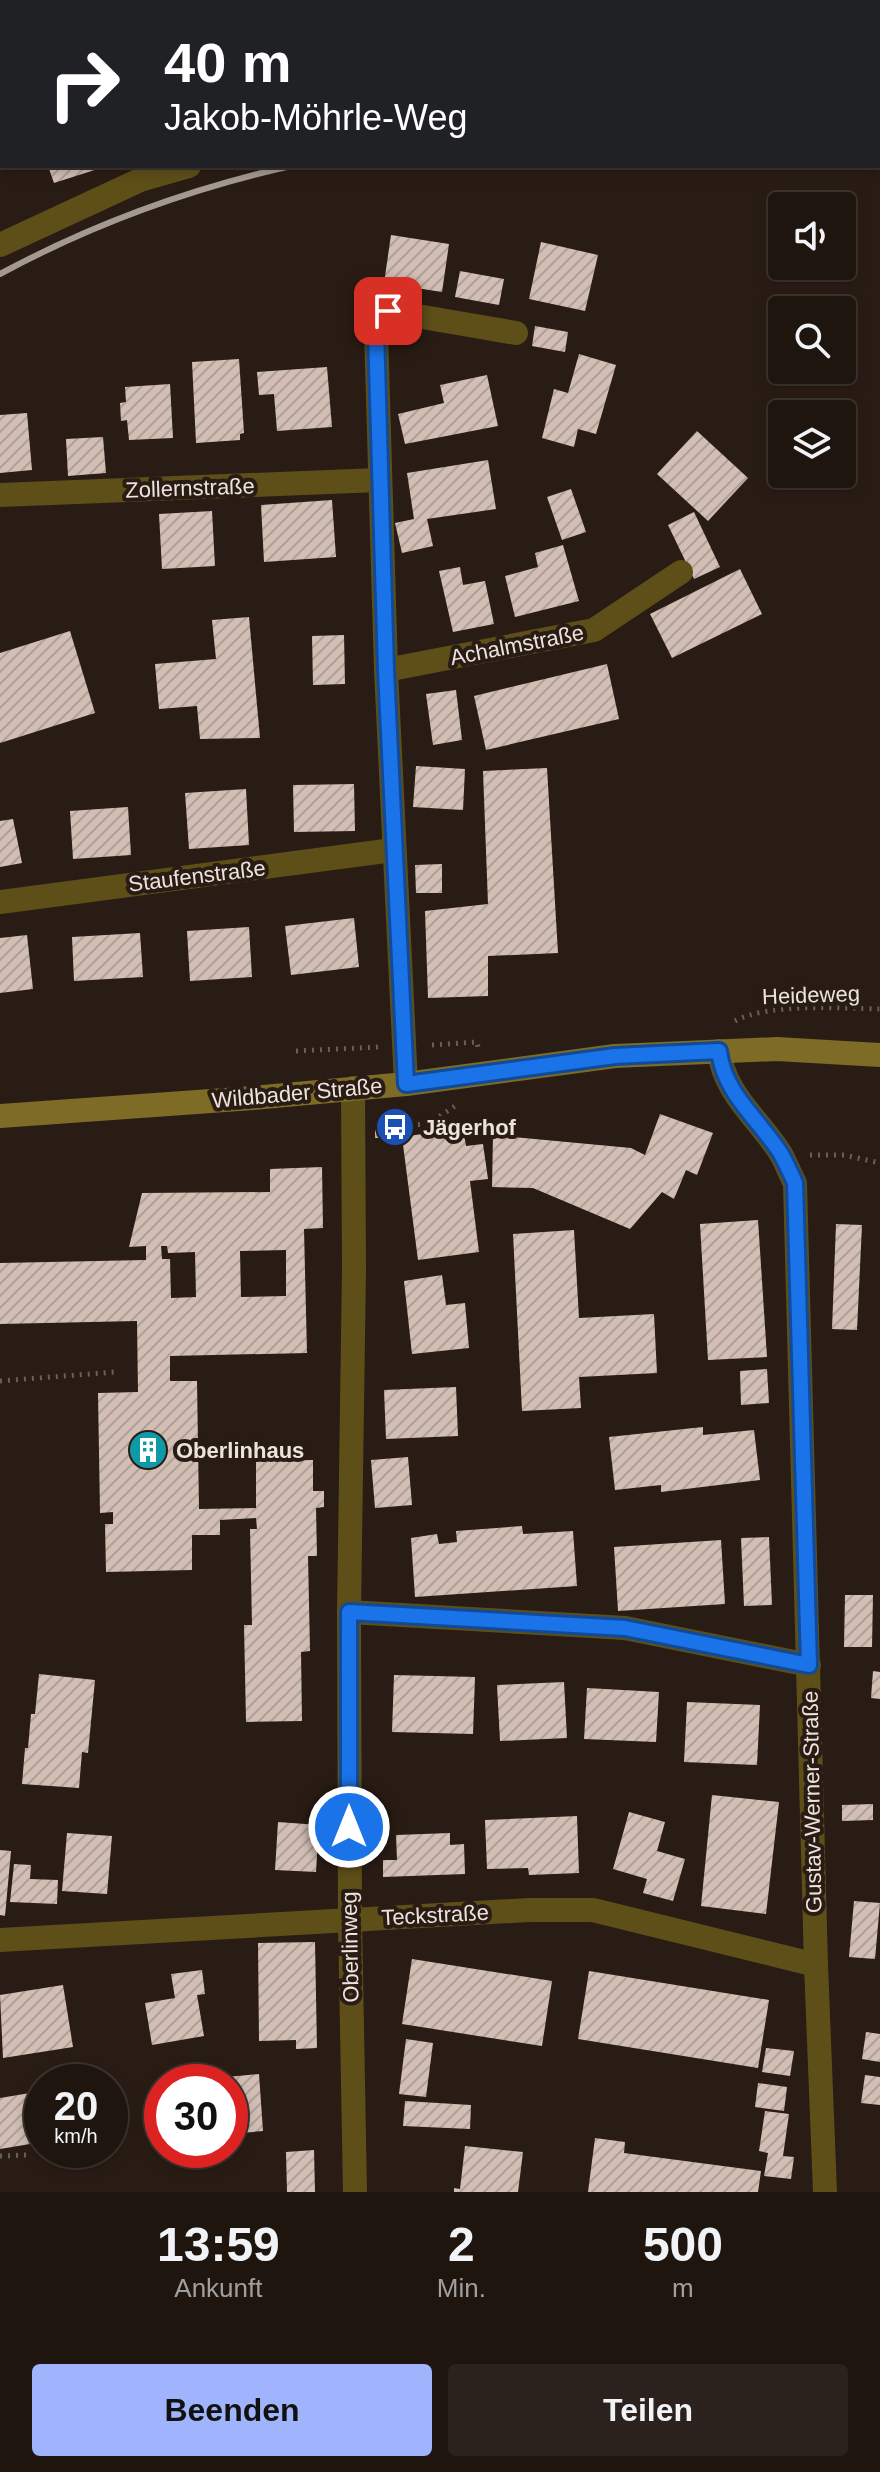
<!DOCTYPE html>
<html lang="de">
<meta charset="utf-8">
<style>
:root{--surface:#1f150f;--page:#2c221d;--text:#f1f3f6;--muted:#a19f9e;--line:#3c342f;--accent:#a0b3fd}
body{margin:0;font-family:Arial,sans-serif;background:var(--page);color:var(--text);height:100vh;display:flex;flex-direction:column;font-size:30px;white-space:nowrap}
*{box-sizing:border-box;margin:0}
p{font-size:26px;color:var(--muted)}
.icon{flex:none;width:44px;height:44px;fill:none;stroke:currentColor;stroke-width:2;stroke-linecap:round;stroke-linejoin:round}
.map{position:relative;height:2192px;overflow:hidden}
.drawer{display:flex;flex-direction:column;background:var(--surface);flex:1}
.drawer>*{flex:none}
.top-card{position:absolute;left:0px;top:0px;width:880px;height:168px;box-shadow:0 4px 12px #0003,0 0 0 2px var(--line);background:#202124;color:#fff;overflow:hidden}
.fabs{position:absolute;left:768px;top:192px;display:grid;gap:16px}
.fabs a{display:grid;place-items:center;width:88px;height:88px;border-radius:8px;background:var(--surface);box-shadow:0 4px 12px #0003,0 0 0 2px var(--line);font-size:40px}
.speed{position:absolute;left:24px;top:2064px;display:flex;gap:16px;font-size:40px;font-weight:700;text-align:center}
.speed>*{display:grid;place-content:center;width:104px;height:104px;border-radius:50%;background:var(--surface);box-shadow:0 4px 12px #0003,0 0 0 2px var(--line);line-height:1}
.speed small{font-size:20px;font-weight:400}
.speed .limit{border:12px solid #d22;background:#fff;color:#111}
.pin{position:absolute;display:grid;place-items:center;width:68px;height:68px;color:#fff;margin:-34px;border-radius:16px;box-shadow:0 4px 12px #0006}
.me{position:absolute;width:88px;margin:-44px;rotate:0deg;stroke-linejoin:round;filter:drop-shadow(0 0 6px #0008)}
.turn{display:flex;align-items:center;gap:28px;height:168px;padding:0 32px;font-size:36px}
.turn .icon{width:104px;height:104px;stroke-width:2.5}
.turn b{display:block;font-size:56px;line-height:68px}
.eta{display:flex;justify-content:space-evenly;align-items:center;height:136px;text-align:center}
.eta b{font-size:48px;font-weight:800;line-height:56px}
.cta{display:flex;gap:16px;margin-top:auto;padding:16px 32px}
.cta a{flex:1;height:92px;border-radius:8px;background:var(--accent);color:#111;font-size:32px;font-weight:800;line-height:92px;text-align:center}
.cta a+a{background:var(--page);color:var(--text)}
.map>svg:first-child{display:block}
.building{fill:url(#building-hatch);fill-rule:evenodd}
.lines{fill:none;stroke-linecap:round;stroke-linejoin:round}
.path{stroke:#6b5f58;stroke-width:5;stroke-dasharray:2 6;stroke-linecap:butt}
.minor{stroke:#5e4f19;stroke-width:24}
.secondary{stroke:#7d6b26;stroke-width:24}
.rail{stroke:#a49992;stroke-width:6}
.route-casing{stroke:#114b97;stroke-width:20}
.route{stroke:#1a73e8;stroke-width:14}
.labels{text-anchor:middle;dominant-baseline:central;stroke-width:8;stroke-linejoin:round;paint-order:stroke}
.street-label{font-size:22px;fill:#ede3dd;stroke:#291c14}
.poi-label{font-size:22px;font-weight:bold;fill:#ede3dd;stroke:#291c14;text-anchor:start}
</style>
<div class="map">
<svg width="880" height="2192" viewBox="0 0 880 2192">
<defs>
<pattern id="building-hatch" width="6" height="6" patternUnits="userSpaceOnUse" patternTransform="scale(2)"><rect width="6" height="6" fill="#d2beb5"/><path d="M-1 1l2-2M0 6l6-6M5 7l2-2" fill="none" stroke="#afa098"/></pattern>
</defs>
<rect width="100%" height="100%" fill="#291c14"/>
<g class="building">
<polygon points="48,166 104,166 104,167 54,183"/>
<polygon points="391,235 449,244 442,292 384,283"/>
<polygon points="541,242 598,255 585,311 529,299"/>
<polygon points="460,271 504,279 499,305 455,297"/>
<polygon points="535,326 568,332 565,352 532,346"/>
<polygon points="579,354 616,365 596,434 578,429 574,447 542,438 554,389 568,393"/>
<polygon points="239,359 244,433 240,434 240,440 196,443 192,362"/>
<polygon points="327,367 332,427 277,431 274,394 259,395 257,372"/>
<polygon points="487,375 498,426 405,444 398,414 444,403 440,385"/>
<polygon points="170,384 173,438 129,440 127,420 121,421 120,403 126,402 125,387"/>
<polygon points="27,413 32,470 0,473 0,415"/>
<polygon points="697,431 748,478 708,521 657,474"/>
<polygon points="103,437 106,473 68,476 66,439"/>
<polygon points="488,460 496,509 427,519 433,546 402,553 395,523 414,519 407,473"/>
<polygon points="571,489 586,532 562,540 547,497"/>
<polygon points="332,500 336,557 264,562 261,505"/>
<polygon points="212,511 215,566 162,569 159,514"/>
<polygon points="694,512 720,567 694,579 668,525"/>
<polygon points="563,545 579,601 515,617 505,576 538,567 535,553"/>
<polygon points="460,567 463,585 485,581 494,624 453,632 439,571"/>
<polygon points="740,569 762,614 672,658 650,614"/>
<polygon points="249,617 260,738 200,739 197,706 159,709 155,664 216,659 212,620"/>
<polygon points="70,631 95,713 0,743 0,653"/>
<polygon points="344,635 345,684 313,685 312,636"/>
<polygon points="607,664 619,719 486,750 474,696"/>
<polygon points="456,690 462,740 433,745 426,694"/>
<polygon points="416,766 465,769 463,810 413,807"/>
<polygon points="547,768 558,953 488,956 488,996 428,998 425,911 488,904 483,771"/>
<polygon points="354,784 355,831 294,832 293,785"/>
<polygon points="246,789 249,845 189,849 185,793"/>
<polygon points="128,807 131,855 73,859 70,811"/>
<polygon points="13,819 22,863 0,867 0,821"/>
<polygon points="442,864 442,893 416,893 415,865"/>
<polygon points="354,918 359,967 291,975 285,926"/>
<polygon points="249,927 252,977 190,981 187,931"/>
<polygon points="140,933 143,977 74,981 72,937"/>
<polygon points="27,935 33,989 0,993 0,938"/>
<polygon points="660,1114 713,1133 697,1175 686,1170 674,1199 662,1192 630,1229 533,1188 492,1187 493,1135 631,1148 645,1155"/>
<polygon points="463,1128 466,1146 483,1144 488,1179 470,1181 479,1252 418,1260 402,1137"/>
<polygon points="390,1129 391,1138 375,1138 375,1130"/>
<path d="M322,1167L323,1228L304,1229L307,1353L170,1356V1381H197L199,1509L256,1508V1461L313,1460V1491H324V1507L316,1508L317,1556H308L310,1651L301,1652L302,1721L246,1722L244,1625H252L250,1529H257L256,1518L220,1520V1535H192V1570L106,1572L105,1524H113V1512L100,1513L98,1393L138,1392L137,1321L0,1324V1263L146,1260V1246L129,1247L142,1193L270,1192V1169ZM161,1246H167L168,1253L195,1252L196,1297L171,1298L170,1259H162ZM286,1250V1296L241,1297L240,1251Z"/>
<polygon points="758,1220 767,1357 708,1360 700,1224"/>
<polygon points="836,1224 862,1225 857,1330 832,1329"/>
<polygon points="574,1230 579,1318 654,1314 657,1373 579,1377 581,1408 522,1411 513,1234"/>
<polygon points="442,1275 446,1305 465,1303 469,1348 412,1354 404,1281"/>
<polygon points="767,1369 769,1403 741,1405 740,1371"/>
<polygon points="456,1387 458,1436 386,1439 384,1390"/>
<polygon points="703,1427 703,1435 754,1430 760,1480 661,1492 661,1485 615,1490 609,1437"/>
<polygon points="408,1457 412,1505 375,1508 371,1460"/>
<polygon points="522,1526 523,1534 573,1531 577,1586 415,1597 411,1538 437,1534 439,1544 457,1542 456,1531"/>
<polygon points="769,1537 772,1605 744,1606 741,1538"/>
<polygon points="721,1540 725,1604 618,1611 614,1547"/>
<polygon points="845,1595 873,1595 872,1647 844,1647"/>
<polygon points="873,1671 880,1672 880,1699 871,1698"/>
<polygon points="39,1674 95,1680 88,1753 82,1752 79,1788 22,1784 25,1748 28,1748 31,1714 35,1714"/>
<polygon points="394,1675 475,1677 473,1734 392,1732"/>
<polygon points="564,1682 567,1738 500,1741 497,1685"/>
<polygon points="587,1688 659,1692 656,1742 584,1739"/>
<polygon points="687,1702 760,1705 757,1765 684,1762"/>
<polygon points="712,1795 779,1802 766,1914 701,1906"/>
<polygon points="873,1804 873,1820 842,1821 842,1805"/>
<polygon points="629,1812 665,1822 657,1851 685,1859 673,1901 643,1893 647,1879 613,1869"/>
<polygon points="577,1816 579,1873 529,1875 528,1868 487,1869 485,1820"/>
<polygon points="278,1822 319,1825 316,1872 275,1870"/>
<polygon points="67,1833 112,1836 107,1894 62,1891"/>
<polygon points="450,1833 450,1845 464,1844 465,1874 383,1877 383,1860 397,1860 396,1835"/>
<polygon points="0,1850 11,1851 5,1916 0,1915"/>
<polygon points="14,1864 31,1865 30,1879 58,1880 57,1904 10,1902"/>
<polygon points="854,1901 880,1903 875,1959 849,1957"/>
<polygon points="315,1942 317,2048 296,2049 296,2040 259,2041 258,1943"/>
<polygon points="412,1959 552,1981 542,2046 402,2024"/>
<polygon points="202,1970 205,1994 197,1995 204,2036 152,2045 145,2003 175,1998 171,1974"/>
<polygon points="589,1971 769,2000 758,2068 578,2039"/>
<polygon points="63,1985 73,2047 3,2058 0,1995"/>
<polygon points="866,2032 880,2034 880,2062 862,2059"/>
<polygon points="406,2039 433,2043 426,2097 399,2094"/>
<polygon points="766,2048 794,2051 790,2076 762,2072"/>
<polygon points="259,2074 263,2131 230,2134 230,2082 195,2082 195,2080"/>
<polygon points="865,2075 880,2077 880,2105 861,2103"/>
<polygon points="758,2083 787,2087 784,2111 755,2107"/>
<polygon points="42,2091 42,2142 0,2149 0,2098"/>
<polygon points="405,2101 471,2105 470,2129 403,2126"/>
<polygon points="765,2111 789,2114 783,2156 794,2157 791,2179 764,2176 768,2153 759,2151"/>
<polygon points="595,2138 625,2142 624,2153 761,2171 758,2192 588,2192"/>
<polygon points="465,2146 523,2152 518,2192 454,2192 454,2188 460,2189"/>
<polygon points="54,2150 81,2150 81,2152 55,2156"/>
<polygon points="314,2150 315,2192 287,2192 286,2152"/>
</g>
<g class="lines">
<g class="path">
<path d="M735,1021C768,1003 840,1008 880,1009"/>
<polyline points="432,1045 477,1042 478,1047"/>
<polyline points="296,1051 378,1047"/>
<polyline points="378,1127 428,1124 455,1106"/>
<polyline points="810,1155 844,1155 880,1163"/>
<polyline points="0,1381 115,1372"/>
<polyline points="0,2156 27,2155"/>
</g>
<g class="minor">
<polyline points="375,2 375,0"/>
<polyline points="0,245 140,180 189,166"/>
<polyline points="0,495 379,480"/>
<polyline points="386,670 594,630 681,572"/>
<polyline points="0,902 393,850"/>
<path d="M719,1051C724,1094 759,1119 781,1154C786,1163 790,1174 795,1183L816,1965L825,2192"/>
<polyline points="406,1084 386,670 376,331 380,317 388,311 516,333"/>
<polyline points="353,1088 354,1270 349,1612 350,1919 355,2192"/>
<polyline points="349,1612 625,1628 809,1665"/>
<polyline points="0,1940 529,1910 593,1910 816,1965"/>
</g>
<polyline class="secondary" points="0,1116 253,1098 406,1084 615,1056 777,1049 880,1055"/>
<g class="rail">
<polyline points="878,16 880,15"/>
<path d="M0,274C91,225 189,189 291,166"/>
</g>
</g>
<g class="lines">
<defs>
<path id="route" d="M349,1827V1612L625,1628L809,1665L795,1183C791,1174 786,1163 781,1154C759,1119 724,1094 719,1051L615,1056L406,1084L386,670L376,331L380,317L388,311"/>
</defs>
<use href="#route" class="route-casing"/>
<use href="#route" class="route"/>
</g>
<defs>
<symbol id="bus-disc" viewBox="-11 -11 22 22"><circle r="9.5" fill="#1a4fb4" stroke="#291c14"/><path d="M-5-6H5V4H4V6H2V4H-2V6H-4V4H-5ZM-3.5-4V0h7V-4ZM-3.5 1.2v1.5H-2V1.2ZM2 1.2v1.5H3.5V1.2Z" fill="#fff"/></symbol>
<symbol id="building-disc" viewBox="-11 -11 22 22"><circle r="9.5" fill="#0f9aa8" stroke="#291c14"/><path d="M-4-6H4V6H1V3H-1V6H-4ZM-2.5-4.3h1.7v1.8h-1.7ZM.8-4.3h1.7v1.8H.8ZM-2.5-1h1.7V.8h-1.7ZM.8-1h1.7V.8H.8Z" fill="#fff"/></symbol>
</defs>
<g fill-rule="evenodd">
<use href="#bus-disc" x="373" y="1105" width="44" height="44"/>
<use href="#building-disc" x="126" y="1428" width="44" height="44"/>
</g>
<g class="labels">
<g class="street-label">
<text transform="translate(190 488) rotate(-2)">Zollernstraße</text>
<text transform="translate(517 645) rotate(-11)">Achalmstraße</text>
<text transform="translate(197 876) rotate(-7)">Staufenstraße</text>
<text transform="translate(811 995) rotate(-2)">Heideweg</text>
<text transform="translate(297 1093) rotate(-5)">Wildbader Straße</text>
<text transform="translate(812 1802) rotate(-91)">Gustav-Werner-Straße</text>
<text transform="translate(435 1915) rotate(-3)">Teckstraße</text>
<text transform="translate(350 1947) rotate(-91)">Oberlinweg</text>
</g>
<g class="poi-label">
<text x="423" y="1127">Jägerhof</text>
<text x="176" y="1450">Oberlinhaus</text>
</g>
</g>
</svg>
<div class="fabs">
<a><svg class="icon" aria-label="sound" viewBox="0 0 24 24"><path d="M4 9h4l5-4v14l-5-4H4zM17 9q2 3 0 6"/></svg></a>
<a><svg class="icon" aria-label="search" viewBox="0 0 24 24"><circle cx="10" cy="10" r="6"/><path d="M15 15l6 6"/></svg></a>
<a><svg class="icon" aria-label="layers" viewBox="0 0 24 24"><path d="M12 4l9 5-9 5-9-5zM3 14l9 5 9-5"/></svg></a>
</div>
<div class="speed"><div>20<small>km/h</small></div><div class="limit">30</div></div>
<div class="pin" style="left:388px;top:311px;background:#d93025"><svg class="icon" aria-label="arrive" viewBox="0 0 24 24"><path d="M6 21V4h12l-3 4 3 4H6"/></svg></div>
<svg class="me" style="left:349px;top:1827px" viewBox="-20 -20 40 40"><circle r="17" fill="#1a73e8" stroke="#fff" stroke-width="3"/><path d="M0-11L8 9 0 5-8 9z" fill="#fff"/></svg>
<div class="top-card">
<div class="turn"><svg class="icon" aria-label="right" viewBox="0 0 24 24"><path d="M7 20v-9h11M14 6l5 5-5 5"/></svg><div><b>40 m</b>Jakob-Möhrle-Weg</div></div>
</div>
</div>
<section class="drawer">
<div class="eta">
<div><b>13:59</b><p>Ankunft</p></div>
<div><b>2</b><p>Min.</p></div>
<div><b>500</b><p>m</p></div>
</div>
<div class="cta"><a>Beenden</a><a>Teilen</a></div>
</section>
